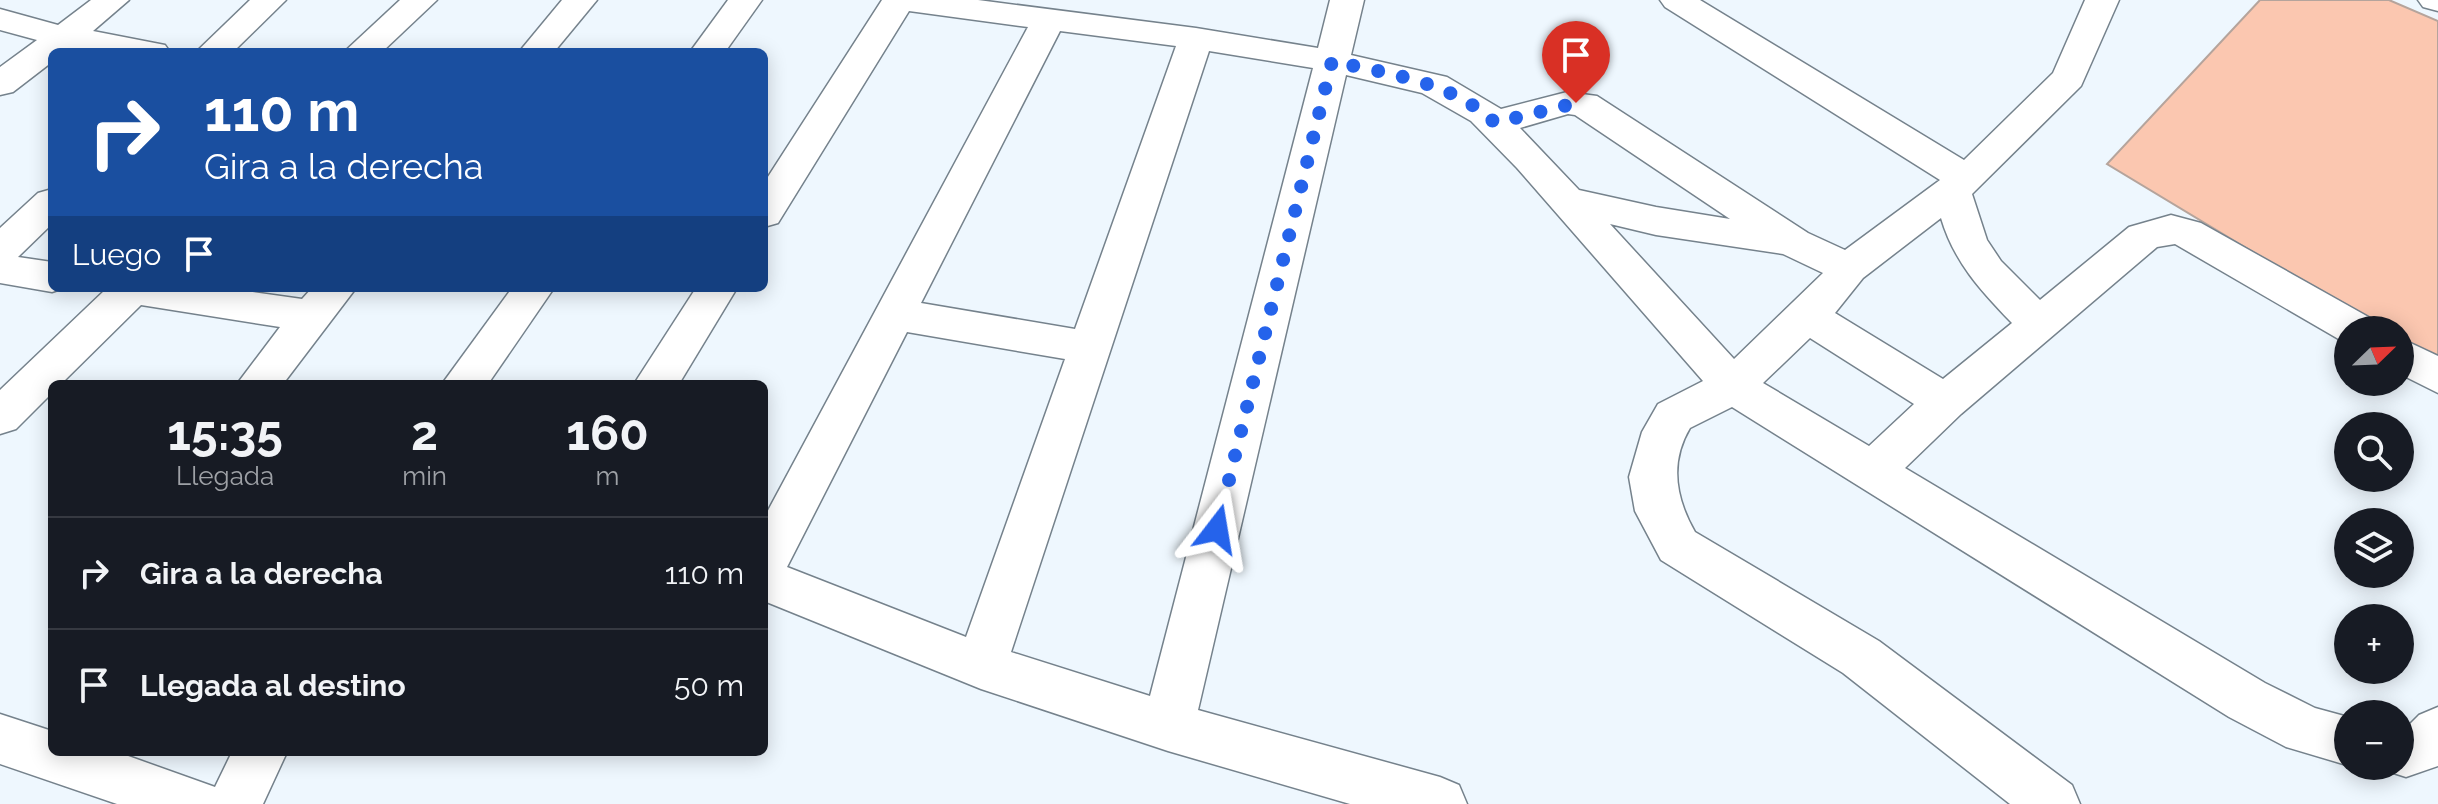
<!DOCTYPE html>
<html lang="es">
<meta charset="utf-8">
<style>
:root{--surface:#171b24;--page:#242831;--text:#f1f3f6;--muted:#9ea1a6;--line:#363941}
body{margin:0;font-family:Raleway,sans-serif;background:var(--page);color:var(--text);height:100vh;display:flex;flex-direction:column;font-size:30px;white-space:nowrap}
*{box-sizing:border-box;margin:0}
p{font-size:26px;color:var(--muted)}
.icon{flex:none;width:44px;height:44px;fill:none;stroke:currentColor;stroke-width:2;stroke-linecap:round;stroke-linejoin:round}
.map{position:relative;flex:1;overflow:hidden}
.side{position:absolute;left:48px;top:380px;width:720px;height:376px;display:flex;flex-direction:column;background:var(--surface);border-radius:12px;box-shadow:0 4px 20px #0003}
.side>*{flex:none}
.hud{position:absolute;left:48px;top:48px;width:720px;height:244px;border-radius:12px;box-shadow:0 4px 20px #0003;background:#1a4fa0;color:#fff;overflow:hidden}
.needle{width:52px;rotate:67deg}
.buttons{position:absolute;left:2334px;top:316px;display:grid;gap:16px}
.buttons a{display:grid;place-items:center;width:80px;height:80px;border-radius:50%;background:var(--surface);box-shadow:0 4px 20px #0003;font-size:40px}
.pin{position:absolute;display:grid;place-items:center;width:68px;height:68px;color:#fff;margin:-82px -34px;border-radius:50% 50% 50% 0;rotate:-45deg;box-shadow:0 0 8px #0007}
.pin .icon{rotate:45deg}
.me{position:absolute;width:88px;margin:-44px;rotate:14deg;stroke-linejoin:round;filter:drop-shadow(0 0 6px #0008)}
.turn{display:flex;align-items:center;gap:28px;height:168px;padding:0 24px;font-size:36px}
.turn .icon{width:104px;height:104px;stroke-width:2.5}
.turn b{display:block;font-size:56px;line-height:68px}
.then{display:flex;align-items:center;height:76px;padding:0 24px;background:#0003;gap:16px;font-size:30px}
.eta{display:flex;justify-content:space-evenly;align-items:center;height:136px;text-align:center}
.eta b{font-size:48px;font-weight:700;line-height:56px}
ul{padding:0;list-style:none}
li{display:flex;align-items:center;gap:24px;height:112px;padding:0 24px;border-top:2px solid var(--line)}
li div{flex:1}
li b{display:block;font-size:30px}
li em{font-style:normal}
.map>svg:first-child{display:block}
.building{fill:#fbc7b0;stroke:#b5a49c;stroke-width:2}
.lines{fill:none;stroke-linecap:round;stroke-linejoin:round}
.minor-casing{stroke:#75828c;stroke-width:3}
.minor{fill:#fff;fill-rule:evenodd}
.route{stroke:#2563eb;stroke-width:14;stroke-dasharray:0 25.2}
</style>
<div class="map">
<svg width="2438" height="804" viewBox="0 0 2438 804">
<rect width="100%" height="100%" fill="#eef7fe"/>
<polygon class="building" points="2260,0 2389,0 2438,21 2438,364 2400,341 2400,330 2382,330 2107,164"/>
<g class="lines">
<defs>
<g id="minor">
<polygon points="91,0 129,0 93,31 165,45 170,52 91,52 71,48 66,52 52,52 52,62 13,92 0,95 0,67 37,40 0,30 0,9 58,25"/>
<polygon points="250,0 286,0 233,52 196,52"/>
<polygon points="400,0 437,0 382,52 344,52"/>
<polygon points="562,0 597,0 554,52 519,52"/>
<polygon points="728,0 762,0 725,52 690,52"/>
<path d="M882,0H978L1196,28L1318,48L1330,0H1364L1351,55L1447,77L1501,109L1567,92L1597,96L1808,233L1845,250L1940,180L1665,7L1660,0H1700L1964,160L2053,73L2085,0H2119L2081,86L1972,194L1987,240L2001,261L2040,300L2129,227L2171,215L2201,223L2372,319L2378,330H2348V343L2342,341L2175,244L2157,247L1961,414L1905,468L2265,683L2315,708L2348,717L2350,766L2286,747L2229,717L1732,407L1690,428C1669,463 1676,499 1695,532L1879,641L2072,785L2080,804H2010L1843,673L1661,560L1635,511L1629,477L1642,432L1658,404L1703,381L1517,168L1471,121L1422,93L1346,75L1198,710L1440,777L1459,785L1467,804H1350L1168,751L981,689L764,601V518L1028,27L909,11L778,223L764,227V183ZM1060,31L1176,46L1075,329L921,303ZM1209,51L1313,68L1150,696L1011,652ZM1568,114L1575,115L1730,219L1656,207L1579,190L1520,128ZM1941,218C1954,262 1981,291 2012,323L1943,379L1835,313L1863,278ZM1610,224L1656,235L1783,254L1823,273L1734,359ZM907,332L1065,359L966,637L787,567ZM1810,338L1914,404L1869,446L1763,383Z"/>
<polygon points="2418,0 2438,0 2438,11 2423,7"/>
<polygon points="52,189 52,224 18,257 52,262 52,288 64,288 52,292 0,283 0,228 38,193"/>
<polygon points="104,288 225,288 302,299 312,288 356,288 283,384 237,384 280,327 141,305 61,384 52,384 52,393 16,429 0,434 0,390 105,290"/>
<polygon points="512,288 554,288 488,384 442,384"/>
<polygon points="696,288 737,288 679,384 634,384"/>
<polygon points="2400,338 2438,356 2438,393 2400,374"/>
<polygon points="2438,707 2438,766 2406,777 2381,769 2380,766 2400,766 2400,726 2408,726 2419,715"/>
<polygon points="0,714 52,731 52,752 117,752 215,787 232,752 287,752 263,804 117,804 0,764"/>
</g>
</defs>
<use href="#minor" class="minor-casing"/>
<use href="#minor" class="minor"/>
</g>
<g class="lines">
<path class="route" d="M1217,529L1332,61C1387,74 1452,81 1495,123L1576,103"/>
</g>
</svg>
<div class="buttons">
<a><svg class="needle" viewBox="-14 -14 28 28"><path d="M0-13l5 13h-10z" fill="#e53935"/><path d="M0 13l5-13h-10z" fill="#9ea1a6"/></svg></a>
<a><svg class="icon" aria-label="search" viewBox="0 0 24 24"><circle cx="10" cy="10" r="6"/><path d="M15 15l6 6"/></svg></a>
<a><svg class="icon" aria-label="layers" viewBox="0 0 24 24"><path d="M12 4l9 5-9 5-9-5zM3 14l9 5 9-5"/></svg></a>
<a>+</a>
<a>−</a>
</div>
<div class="pin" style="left:1576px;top:103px;background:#d93025"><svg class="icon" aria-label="arrive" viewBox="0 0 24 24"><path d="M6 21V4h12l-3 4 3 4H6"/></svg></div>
<svg class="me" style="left:1217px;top:529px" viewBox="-20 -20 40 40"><path d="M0-17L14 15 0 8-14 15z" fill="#2563eb" stroke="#fff" stroke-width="4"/></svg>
<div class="hud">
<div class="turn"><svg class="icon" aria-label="right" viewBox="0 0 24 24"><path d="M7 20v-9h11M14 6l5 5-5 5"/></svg><div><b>110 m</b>Gira a la derecha</div></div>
<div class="then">Luego<svg class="icon" aria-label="arrive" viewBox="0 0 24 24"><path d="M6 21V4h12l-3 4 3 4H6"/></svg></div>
</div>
<section class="side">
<div class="eta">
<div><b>15:35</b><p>Llegada</p></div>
<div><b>2</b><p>min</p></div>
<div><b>160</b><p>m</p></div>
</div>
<ul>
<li><svg class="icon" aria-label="right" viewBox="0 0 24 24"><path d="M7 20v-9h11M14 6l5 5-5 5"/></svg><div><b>Gira a la derecha</b></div><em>110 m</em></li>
<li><svg class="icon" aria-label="arrive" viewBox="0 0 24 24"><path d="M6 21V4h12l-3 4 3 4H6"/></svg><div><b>Llegada al destino</b></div><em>50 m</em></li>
</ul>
</section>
</div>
